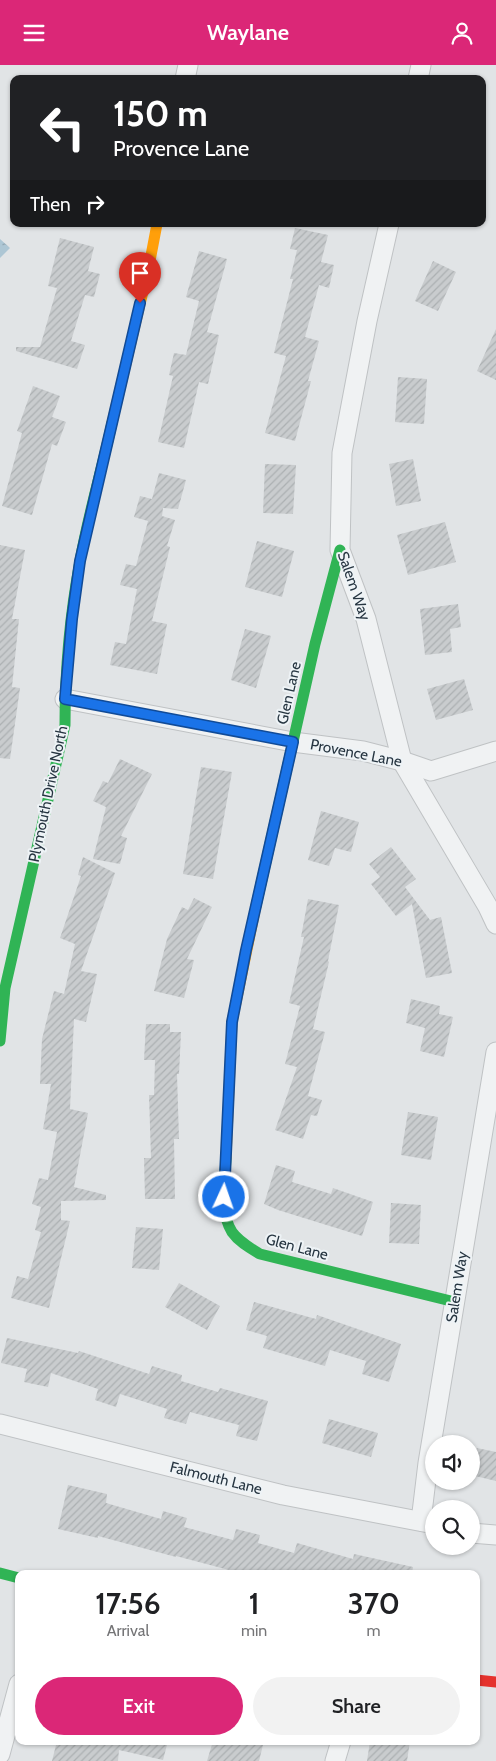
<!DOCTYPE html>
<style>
:root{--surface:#fff;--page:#f2f2f2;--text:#202124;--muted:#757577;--accent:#db2777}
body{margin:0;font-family:Cabin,sans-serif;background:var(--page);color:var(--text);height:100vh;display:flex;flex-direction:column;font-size:19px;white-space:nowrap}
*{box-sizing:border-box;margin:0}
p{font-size:16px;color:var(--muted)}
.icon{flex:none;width:28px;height:28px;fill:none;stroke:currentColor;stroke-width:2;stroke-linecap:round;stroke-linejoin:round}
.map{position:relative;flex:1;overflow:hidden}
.side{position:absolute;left:15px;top:1505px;width:465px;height:175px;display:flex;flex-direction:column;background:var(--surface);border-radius:10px;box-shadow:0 1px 4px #0004}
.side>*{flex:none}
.hud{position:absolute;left:10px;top:10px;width:476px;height:152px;border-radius:10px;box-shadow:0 1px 4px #0004;background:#202124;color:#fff;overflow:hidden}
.controls{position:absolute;left:425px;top:1370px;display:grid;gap:10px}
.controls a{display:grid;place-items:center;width:55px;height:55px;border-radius:50%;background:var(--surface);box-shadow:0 1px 4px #0004;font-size:25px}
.pin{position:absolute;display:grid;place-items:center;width:42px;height:42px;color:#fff;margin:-51px -21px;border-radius:50% 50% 50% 0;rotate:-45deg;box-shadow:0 0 5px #0007}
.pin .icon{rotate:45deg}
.me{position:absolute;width:55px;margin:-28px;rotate:3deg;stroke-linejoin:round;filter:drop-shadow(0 0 4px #0008)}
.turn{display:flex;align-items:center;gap:18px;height:105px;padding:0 20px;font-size:22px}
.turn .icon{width:65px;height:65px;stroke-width:2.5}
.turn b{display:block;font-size:35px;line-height:42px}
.then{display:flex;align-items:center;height:48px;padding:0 20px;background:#0003;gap:10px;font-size:19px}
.eta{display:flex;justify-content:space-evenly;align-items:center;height:85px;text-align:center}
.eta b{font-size:30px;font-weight:600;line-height:35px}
.cta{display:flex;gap:10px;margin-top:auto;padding:10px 20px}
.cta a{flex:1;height:58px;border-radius:30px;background:var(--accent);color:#fff;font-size:20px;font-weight:600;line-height:58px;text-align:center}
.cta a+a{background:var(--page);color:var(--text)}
header{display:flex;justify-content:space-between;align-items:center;height:65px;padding:0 20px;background:var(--accent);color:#fff;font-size:22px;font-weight:600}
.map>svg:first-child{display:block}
.water{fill:url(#water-ripples)}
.building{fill:url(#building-hatch)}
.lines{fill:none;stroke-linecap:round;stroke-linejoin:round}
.street-casing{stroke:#bfc2c4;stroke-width:21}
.street{stroke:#f0f2f3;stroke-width:19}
.fast{stroke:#30b455;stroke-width:11}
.slow{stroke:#ff9f0a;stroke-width:11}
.jam{stroke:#e5322d;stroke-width:11}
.route-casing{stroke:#114b97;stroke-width:12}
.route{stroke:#1a73e8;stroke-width:9}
.labels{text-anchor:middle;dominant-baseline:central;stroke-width:4;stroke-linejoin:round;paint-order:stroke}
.street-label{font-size:15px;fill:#263541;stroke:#eef3f6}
</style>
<header><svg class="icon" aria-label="menu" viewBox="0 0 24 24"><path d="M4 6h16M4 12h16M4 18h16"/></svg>Waylane<svg class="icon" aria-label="person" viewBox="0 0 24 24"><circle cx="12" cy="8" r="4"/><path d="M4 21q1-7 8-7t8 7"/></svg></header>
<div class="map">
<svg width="496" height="1696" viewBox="0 0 496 1696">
<defs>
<pattern id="water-ripples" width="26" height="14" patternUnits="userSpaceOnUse" patternTransform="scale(1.25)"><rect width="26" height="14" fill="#adc6d4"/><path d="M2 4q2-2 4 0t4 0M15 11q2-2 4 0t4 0" fill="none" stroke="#8da2ae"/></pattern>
<pattern id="building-hatch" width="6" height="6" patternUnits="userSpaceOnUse" patternTransform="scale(1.25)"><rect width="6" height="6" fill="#c9ccce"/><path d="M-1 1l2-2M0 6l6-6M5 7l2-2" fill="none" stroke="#acb0b2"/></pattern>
</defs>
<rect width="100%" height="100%" fill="#e1e4e6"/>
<polygon class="water" points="0,174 10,183 0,193"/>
<g class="building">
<polygon points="295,163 328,170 321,197 334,200 329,223 319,220 305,272 319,276 308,316 311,316 295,376 265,368 286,291 274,288 293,214 290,214 297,185 290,184"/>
<polygon points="60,173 94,182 88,206 100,209 94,232 85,230 71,276 85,280 77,304 16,286 16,282 40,282 57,223 48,221"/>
<polygon points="199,186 227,194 207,267 219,270 208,319 199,317 184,383 158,377 173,311 169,310 174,288 186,290 199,236 186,232"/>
<polygon points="433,196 456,207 438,246 415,236"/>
<polygon points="496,264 496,315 477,306"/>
<polygon points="398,312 427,314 424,359 395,357"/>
<polygon points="33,321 60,331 52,352 66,357 57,381 52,379 32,450 2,441 22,368 17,366"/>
<polygon points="413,394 421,436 396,441 389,399"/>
<polygon points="265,399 296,400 293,449 263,448"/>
<polygon points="159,408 186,415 178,444 163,443 162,451 175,455 167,481 170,482 152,556 167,559 157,609 110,600 115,577 126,579 137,524 120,520 126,499 136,501 148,456 134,452 140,431 152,434"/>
<polygon points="445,457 456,497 408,510 397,470"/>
<polygon points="257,476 294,486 282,532 245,522"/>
<polygon points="0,480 25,485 12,554 19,554 12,622 20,623 10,694 0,693"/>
<polygon points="458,539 461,562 450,564 452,587 425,590 420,544"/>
<polygon points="245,564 271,571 256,623 231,615"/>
<polygon points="464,614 473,645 436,655 427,624"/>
<polygon points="120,694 152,709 121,771 127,773 120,799 93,794 106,742 93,736 103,716 108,718"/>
<polygon points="201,702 232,707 213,814 183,809"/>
<polygon points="321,746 359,757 351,787 335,783 329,801 308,795"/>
<polygon points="391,782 416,814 405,822 430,855 441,852 452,908 426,913 412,839 396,851 371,819 380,812 369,799"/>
<polygon points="83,792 115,808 81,906 97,909 86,957 74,954 70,1044 88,1048 74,1122 106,1130 106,1135 61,1136 61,1155 70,1156 49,1243 11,1233 17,1211 28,1214 41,1167 35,1165 41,1142 32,1139 39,1113 48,1115 57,1067 43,1064 51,1019 40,1019 42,974 54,926 64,929 75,879 60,873 81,811 78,810"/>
<polygon points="194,833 212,842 187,894 194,895 184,933 154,926 167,874 182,842 188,845"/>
<polygon points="308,834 339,840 328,896 329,897 313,964 325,967 308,1031 322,1035 317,1051 311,1050 303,1074 275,1065 297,1002 285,999 300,941 289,938 304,872 301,872"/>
<polygon points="411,934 440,941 439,949 453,952 444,992 420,986 425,963 406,958"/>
<polygon points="146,959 170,959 170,967 181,967 179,1009 177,1009 179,1074 174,1074 175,1134 145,1134 144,1093 151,1093 149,1030 154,1030 155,995 144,995"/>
<polygon points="408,1047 438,1052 431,1095 401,1090"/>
<polygon points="276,1100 295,1106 292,1117 331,1129 333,1123 373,1137 362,1171 278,1145 264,1139"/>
<polygon points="391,1138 421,1140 419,1179 389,1178"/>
<polygon points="136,1162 163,1164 159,1205 132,1203"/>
<polygon points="179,1218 220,1241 207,1265 165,1242"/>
<polygon points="254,1237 316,1254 317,1250 401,1279 389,1317 362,1309 366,1296 330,1285 325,1301 263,1283 267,1271 246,1265"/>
<polygon points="7,1273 78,1288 79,1286 149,1309 152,1301 182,1310 181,1316 218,1327 220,1323 268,1336 257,1376 236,1371 239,1360 190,1347 186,1359 164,1353 167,1344 120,1329 116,1342 95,1335 98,1324 51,1308 48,1322 24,1317 27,1304 1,1298"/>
<polygon points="329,1354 378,1368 371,1392 322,1378"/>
<polygon points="477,1383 496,1387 496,1416 471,1410"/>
<polygon points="68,1420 107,1429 106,1438 161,1454 163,1446 187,1453 184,1462 233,1475 236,1464 260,1470 258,1478 294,1488 297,1478 353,1494 354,1489 413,1502 412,1509 244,1509 176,1491 176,1492 98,1471 98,1473 58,1464"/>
<polygon points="57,1676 168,1676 163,1695 119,1685 118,1696 52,1696"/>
<polygon points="213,1676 264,1676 259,1696 207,1696"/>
<polygon points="370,1676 410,1676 407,1696 367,1696"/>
</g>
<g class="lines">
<defs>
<g id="street">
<polyline points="185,14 188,0"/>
<polyline points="418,14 421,0"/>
<polyline points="389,159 367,256 342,388 340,485 366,554 402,696 488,842 496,859"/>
<polyline points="65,634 293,677 363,686 402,696 431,706 496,686"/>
<polyline points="0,1359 283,1430 434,1459"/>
<polyline points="421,1456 428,1398 496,987"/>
<polyline points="471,1468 496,1470"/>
<polyline points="0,1689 19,1619"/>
<polyline points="335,1696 341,1676"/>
</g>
</defs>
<use href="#street" class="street-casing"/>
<use href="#street" class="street"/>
<g class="fast">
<polyline points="256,841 315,579 340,485"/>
<path d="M0,976L5,923L65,660C65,606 70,549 80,496C88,450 102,404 112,358"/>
<path d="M226,1093C225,1116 219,1146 232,1167C239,1177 250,1183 260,1189L455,1237"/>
<polyline points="0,1508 19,1513"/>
</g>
<g class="slow">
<polyline points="112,358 149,201 157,159"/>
<polyline points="226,1093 232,957 256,841"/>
</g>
<polyline class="jam" points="476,1615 496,1617"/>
</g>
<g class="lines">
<defs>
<polyline id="route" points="140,238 80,496 72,554 65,634 293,677 246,885 232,957 224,1132"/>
</defs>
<use href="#route" class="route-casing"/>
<use href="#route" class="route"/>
</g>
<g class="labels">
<g class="street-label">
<text transform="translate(354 521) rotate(71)">Salem Way</text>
<text transform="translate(289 628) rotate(-77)">Glen Lane</text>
<text transform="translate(356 688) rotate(11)">Provence Lane</text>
<text transform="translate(48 729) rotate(-78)">Plymouth Drive North</text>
<text transform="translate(297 1182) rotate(15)">Glen Lane</text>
<text transform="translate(457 1222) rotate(-81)">Salem Way</text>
<text transform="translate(216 1413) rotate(14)">Falmouth Lane</text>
</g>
</g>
</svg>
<div class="controls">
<a><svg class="icon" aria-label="sound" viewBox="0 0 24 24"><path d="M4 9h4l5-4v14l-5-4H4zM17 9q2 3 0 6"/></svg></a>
<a><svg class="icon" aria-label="search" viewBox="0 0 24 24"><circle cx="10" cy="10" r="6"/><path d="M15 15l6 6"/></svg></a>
</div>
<div class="pin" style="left:140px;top:238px;background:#d93025"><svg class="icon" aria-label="arrive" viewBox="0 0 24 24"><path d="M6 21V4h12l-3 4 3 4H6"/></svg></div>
<svg class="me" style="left:224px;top:1132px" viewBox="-20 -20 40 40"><circle r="17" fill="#1a73e8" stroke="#fff" stroke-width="3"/><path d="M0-11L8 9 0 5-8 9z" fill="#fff"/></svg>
<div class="hud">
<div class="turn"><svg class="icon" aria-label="left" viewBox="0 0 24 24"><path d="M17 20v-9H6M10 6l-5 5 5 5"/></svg><div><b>150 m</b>Provence Lane</div></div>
<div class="then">Then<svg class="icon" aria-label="right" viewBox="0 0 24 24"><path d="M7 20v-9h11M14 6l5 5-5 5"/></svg></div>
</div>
<section class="side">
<div class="eta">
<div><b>17:56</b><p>Arrival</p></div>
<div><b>1</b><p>min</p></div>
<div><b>370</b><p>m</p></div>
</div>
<div class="cta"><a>Exit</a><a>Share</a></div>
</section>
</div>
